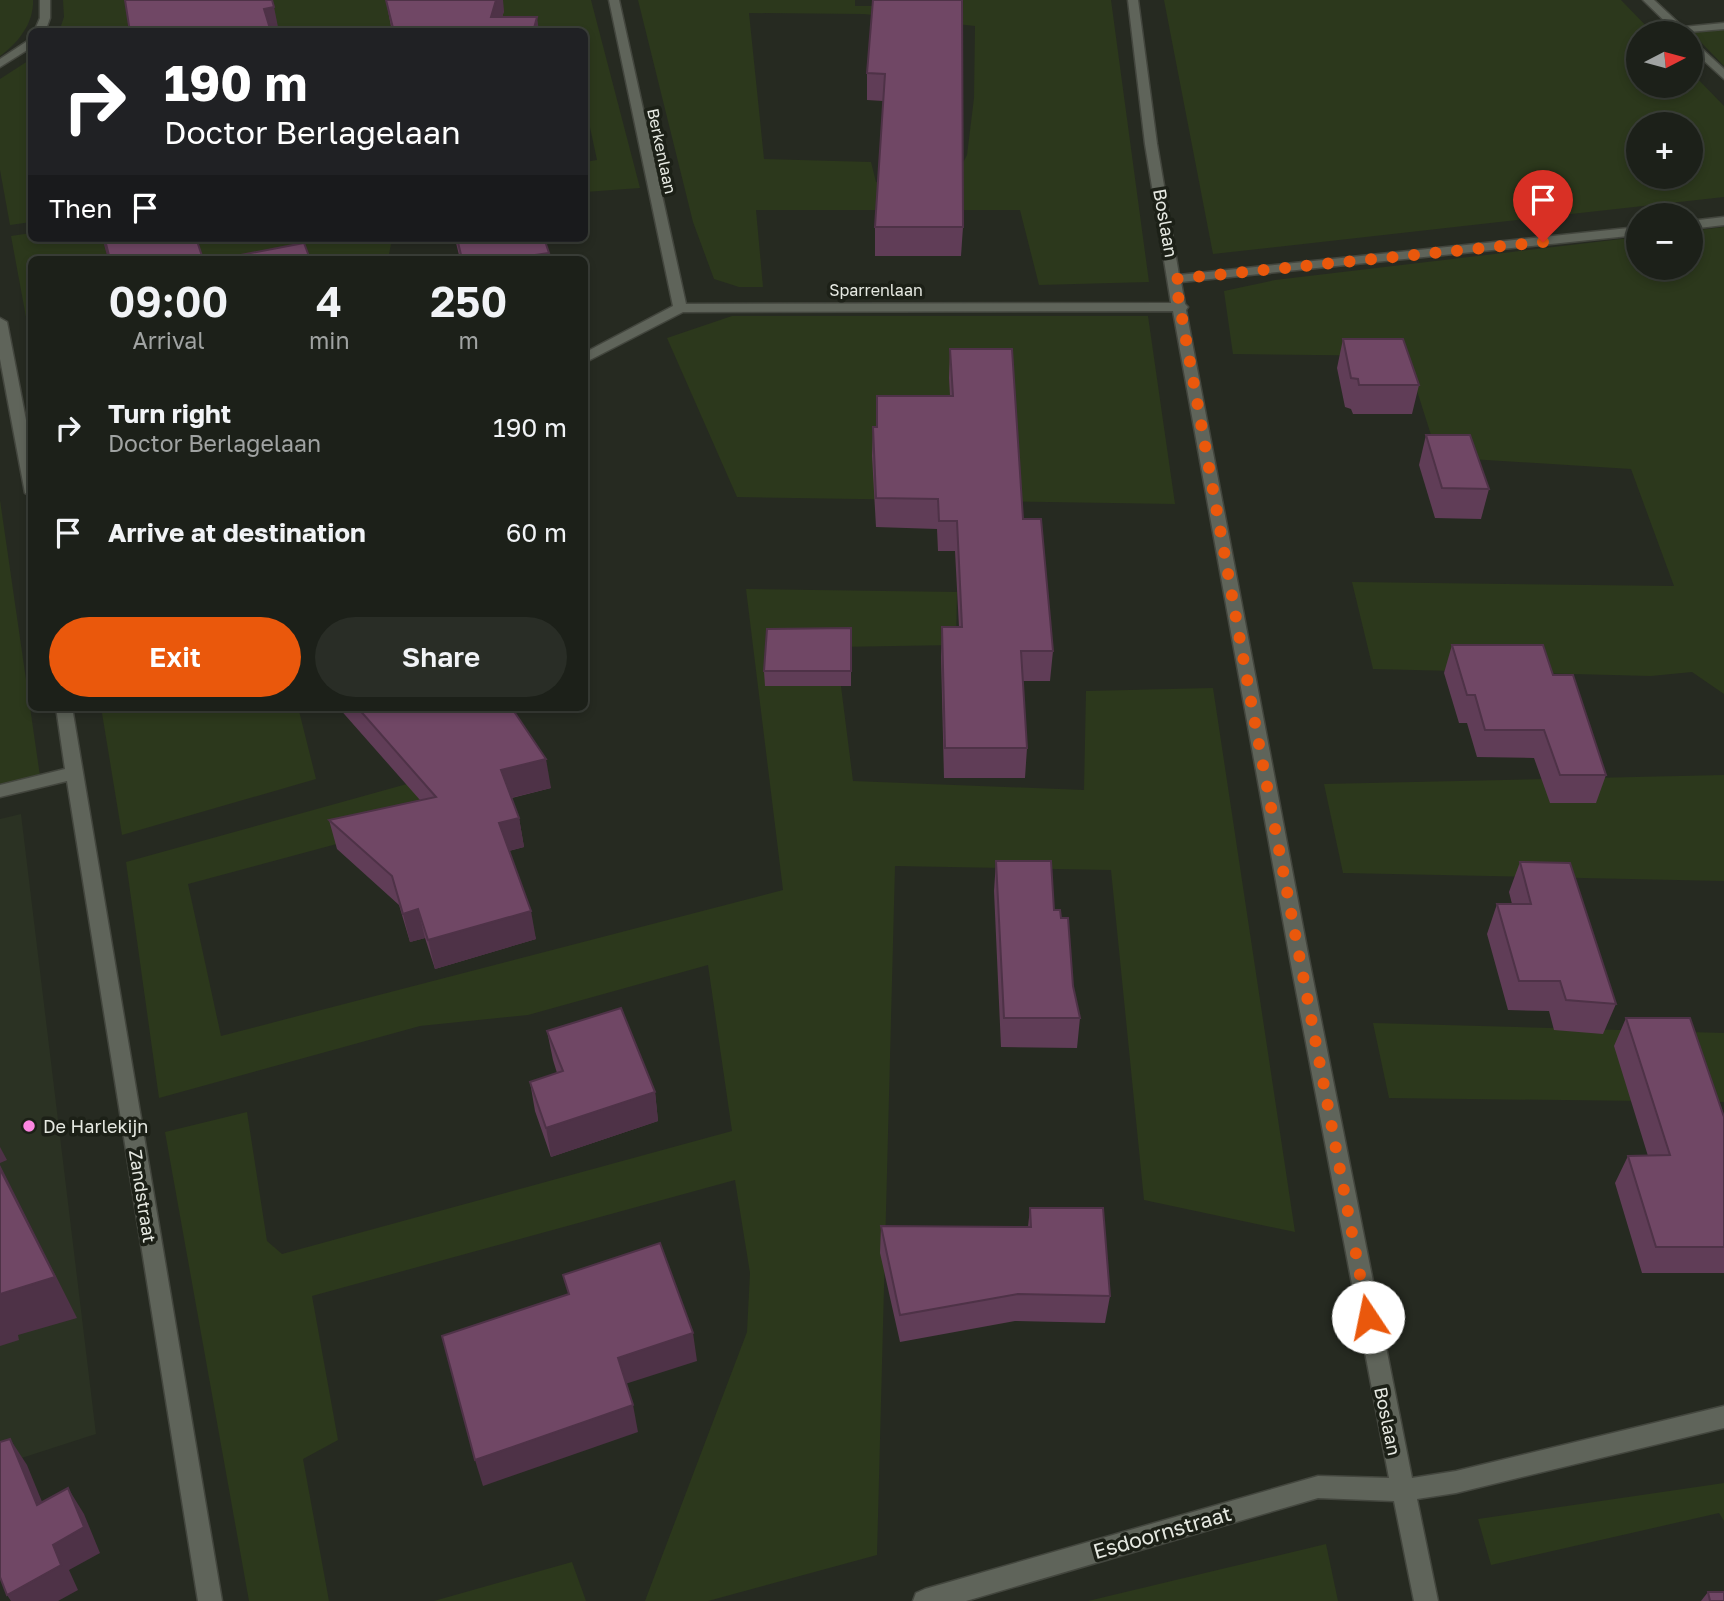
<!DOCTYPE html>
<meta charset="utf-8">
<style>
:root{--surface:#1c2019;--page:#292d26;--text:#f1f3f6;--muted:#a0a3a2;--line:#3a3e38;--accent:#ea580c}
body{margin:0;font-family:"Golos Text",sans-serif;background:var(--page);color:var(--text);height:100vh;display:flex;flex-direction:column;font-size:26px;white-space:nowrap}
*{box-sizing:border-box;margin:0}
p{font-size:23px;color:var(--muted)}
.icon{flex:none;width:38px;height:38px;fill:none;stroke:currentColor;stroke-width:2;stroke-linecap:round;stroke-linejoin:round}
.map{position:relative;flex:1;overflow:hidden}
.sheet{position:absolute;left:28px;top:256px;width:560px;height:455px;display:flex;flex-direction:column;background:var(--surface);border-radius:10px;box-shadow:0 4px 10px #0003,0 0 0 2px var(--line)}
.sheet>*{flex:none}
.top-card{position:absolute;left:28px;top:28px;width:560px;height:214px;border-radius:10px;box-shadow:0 4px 10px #0003,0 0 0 2px var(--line);background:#202124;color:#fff;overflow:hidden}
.needle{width:46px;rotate:84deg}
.fabs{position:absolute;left:1626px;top:21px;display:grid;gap:14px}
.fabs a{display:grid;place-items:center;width:77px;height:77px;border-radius:50%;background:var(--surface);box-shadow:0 4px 10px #0003,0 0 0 2px var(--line);font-size:35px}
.pin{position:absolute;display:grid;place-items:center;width:60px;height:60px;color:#fff;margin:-72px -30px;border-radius:50% 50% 50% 0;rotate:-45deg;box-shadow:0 0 7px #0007}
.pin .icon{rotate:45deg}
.me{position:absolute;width:77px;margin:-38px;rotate:349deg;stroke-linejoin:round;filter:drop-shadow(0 0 5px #0008)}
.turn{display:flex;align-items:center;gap:24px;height:147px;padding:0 21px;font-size:32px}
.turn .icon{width:91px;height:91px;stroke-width:2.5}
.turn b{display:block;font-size:49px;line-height:60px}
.then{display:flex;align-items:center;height:66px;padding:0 21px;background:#0003;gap:14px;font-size:26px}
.eta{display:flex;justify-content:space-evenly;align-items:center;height:119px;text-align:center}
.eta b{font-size:42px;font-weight:600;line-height:49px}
.action{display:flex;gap:14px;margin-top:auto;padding:14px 21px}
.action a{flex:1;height:80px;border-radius:42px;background:var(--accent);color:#fff;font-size:28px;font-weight:600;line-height:80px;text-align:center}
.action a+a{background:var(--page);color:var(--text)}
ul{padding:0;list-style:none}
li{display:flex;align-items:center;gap:21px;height:105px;padding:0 21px}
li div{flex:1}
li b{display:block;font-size:26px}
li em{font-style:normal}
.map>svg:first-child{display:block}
.built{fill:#2b3223}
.green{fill:#2c381c;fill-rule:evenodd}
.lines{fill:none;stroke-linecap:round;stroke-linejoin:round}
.minor-casing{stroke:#43463e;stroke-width:3}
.minor{fill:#5f645a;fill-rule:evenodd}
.wall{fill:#603d57}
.shaded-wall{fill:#4e3247}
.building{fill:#704765;stroke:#4e3247;stroke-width:2}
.route{stroke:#ea580c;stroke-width:12;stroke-dasharray:0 21.6}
.poi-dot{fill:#fd86e1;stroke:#1c2017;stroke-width:2.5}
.labels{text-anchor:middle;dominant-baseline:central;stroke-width:7;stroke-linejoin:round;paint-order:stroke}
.far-street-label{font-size:16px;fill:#e6e9e2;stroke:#1c2017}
.street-label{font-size:18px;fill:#e6e9e2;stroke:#1c2017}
.poi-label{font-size:18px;fill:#e6e9e2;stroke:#1c2017;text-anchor:start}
.near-street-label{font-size:21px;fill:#e6e9e2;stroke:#1c2017}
</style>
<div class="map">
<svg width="1724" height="1601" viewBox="0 0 1724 1601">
<rect width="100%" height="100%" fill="#262a21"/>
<polygon class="built" points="21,814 96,1434 0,1465 0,819"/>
<g class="green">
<path d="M0,0H33C34,23 18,43 0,56Z"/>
<polygon points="63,0 591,0 640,188 585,192 585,162 597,160 585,104 584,32 59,32 64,17"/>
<path d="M638,0H855V6H932L933,0H1111L1149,282L1039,285L1020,210H756L763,287H739L714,279L693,222ZM749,13L864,14L975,26L974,98L967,155L952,184L876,182L871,162L764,159Z"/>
<path d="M1164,0H1621L1653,33H1638V86H1690L1691,72L1724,106V197L1213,254ZM1638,124H1690V177H1638Z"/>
<polygon points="1724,28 1724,66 1691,32"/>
<polygon points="31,59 31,222 10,225 0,170 0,79"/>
<polygon points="1724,227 1724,694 1692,672 1651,676 1373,669 1352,582 1674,586 1631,469 1438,457 1406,356 1233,354 1224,291 1275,280 1638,237 1638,268 1690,268 1691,231"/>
<polygon points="31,233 32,238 433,238 391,244 388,259 32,259 31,344 11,236"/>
<polygon points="732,316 1148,316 1175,504 737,497 667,338"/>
<polygon points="0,500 40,776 0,786"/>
<polygon points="746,589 957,592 956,645 836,647 853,781 1084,790 1086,691 1213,688 1295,1232 1144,1200 1111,870 895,866 877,1555 708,1601 645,1601 747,1332 750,1273 735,1180 312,1296 338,1440 303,1459 329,1601 249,1601 165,1132 247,1112 267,1241 282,1254 732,1131 708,965 528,1015 420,1026 159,1098 126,862 450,772 463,810 188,884 221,1036 783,890"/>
<polygon points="101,707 298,707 316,779 122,835"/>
<polygon points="1724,775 1724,881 1343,873 1324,784"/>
<polygon points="1373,1023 1724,1033 1724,1102 1389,1098"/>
<polygon points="1724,1483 1724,1521 1719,1513 1491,1565 1478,1519"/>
<polygon points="1326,1544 1338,1601 1088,1601"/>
<polygon points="572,1562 586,1601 434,1601"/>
</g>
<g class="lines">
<defs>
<g id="minor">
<polygon points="40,0 50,0 50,18 45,32 34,32 40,18"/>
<polygon points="609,0 619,0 686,304 1171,303 1145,144 1128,0 1138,0 1157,144 1179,275 1638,227 1638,235 1181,282 1185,304 1188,307 1186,310 1309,959 1412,1478 1456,1471 1724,1406 1724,1428 1456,1493 1417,1499 1438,1601 1414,1601 1394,1501 1318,1498 966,1601 913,1601 916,1593 925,1589 1318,1476 1389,1478 1290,959 1173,311 683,312 584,363 584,353 673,306"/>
<polygon points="1643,0 1654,0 1683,27 1724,23 1724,29 1677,33"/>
<polygon points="32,38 32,47 0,67 0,59"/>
<polygon points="1690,38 1724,69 1724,79 1690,48"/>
<polygon points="1724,217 1724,225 1690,229 1690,221"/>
<polygon points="0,318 7,322 32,451 32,497 25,493 0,359"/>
<polygon points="56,707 72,707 222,1601 198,1601 67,781 0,797 0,785 65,769"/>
</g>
</defs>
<use href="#minor" class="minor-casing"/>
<use href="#minor" class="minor"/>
</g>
<g class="wall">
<polygon points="386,0 504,11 502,17 539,32 392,32"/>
<polygon points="873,0 963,227 961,256 875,256 875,227 883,101 867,100 867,73"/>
<polygon points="428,238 544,238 550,259 460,259 455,239 429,243"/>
<polygon points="1343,339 1419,385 1412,414 1353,414 1351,409 1345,407 1337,368"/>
<polygon points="950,349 1023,519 1053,651 1050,681 1023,681 1027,748 1025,778 944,778 941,657 942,627 959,627 955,551 938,551 937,529 876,527 872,456 873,427 877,427 877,396 950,396 949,378"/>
<polygon points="1426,435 1489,489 1481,519 1435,518 1419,465"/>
<polygon points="851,628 851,686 765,686 764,671"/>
<polygon points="1452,645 1553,675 1606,775 1596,803 1550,803 1534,758 1477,757 1467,723 1459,723 1444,673"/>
<polygon points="338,707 511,707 551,788 512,798 519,818 524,847 509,851 536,939 435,969 425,938 410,942 399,905 337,849 329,820 420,800"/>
<polygon points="996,861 1054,910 1061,918 1073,986 1080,1018 1077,1048 1001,1047 994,891"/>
<polygon points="1520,862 1616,1004 1603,1034 1554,1030 1549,1011 1508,1010 1487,934 1497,904 1512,904 1509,892"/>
<polygon points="1626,1018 1724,1117 1724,1273 1642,1273 1615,1183 1628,1156 1648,1156 1614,1046"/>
<polygon points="547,1031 655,1092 658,1121 551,1157 535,1111 530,1082 557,1073 553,1060"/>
<polygon points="1030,1208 1110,1296 1105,1323 1015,1321 900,1342 880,1253 881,1226 1028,1227"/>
<polygon points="1708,1592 1724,1601 1701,1601"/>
</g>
<g class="shaded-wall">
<polygon points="496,0 503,0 504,11 498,32 491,17"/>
<polygon points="274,7 279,32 269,32 264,9"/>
<polygon points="537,17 539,32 533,32"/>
<polygon points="428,238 455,238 455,239 429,243"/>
<polygon points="105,240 111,259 108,259 103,241"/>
<polygon points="549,253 550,259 522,259 521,257"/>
<polygon points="546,759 551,788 506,799 501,770"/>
<polygon points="519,818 524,847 504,852 499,823"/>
<polygon points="418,909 425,938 410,942 403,914"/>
<polygon points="531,911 536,939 435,969 428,940"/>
<polygon points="655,1092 658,1121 551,1157 546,1128"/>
<polygon points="0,1147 7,1160 0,1163"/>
<polygon points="0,1165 77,1318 18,1335 19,1340 0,1346"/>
<polygon points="693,1333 697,1361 622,1385 618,1358"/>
<polygon points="633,1405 638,1432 483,1486 475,1460"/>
<polygon points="10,1439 27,1465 54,1531 37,1505"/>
<polygon points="68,1488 84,1514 100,1553 69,1570 78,1590 58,1601 11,1601 7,1595"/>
</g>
<g class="building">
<polygon points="125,0 272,0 274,7 264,9 271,32 130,32"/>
<polygon points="386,0 496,0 491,17 537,17 533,32 394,32"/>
<polygon points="873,0 962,0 963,227 875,227 885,74 867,73"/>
<polygon points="102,238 196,238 203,259 110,259 105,240 103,241"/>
<polygon points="457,238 544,238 549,253 521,257 522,259 462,259"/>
<polygon points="304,243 310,259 234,259 235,256"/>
<polygon points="1343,339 1403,339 1419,385 1359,385 1358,379 1351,378"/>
<polygon points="950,349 1012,349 1023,519 1041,519 1053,651 1021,651 1027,748 945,748 942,627 962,627 957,521 939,521 938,499 876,498 873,427 877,427 877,396 953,396"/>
<polygon points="1426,435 1470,435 1489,489 1442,488"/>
<polygon points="851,628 851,671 764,671 767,629"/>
<polygon points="1452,645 1543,645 1553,675 1573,675 1606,775 1560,775 1544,730 1485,730 1475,695 1467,695"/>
<polygon points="357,707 511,707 546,759 501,770 519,818 499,823 531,911 428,940 418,909 403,914 392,876 329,820 436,797"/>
<polygon points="996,861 1051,861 1054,910 1060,910 1061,918 1068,918 1073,986 1080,1018 1004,1018"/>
<polygon points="1520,862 1570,863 1616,1004 1566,1000 1560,981 1519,981 1497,904 1531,904"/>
<polygon points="621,1008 655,1092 546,1128 530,1082 563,1071 547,1031"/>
<polygon points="1626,1018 1690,1018 1724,1117 1724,1247 1656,1247 1628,1156 1670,1155"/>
<polygon points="0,1169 55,1277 0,1294"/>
<polygon points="1030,1208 1103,1208 1110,1296 1018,1294 900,1315 881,1226 1031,1227"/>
<polygon points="660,1243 693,1333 618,1358 633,1405 475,1460 442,1336 569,1294 563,1275"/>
<polygon points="10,1439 37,1505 68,1488 84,1527 53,1545 61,1565 7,1595 0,1577 0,1442"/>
<polygon points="1708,1592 1724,1592 1724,1601 1710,1601"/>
</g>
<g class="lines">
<polyline class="route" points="1368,1317 1254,718 1175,279 1543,242"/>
</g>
<circle class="poi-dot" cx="29" cy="1126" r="7"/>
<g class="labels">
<g class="far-street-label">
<text transform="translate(662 151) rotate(78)">Berkenlaan</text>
<text x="876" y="290">Sparrenlaan</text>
</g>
<g class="street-label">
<text transform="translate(1166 223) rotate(80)">Boslaan</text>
<text transform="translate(143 1196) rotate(81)">Zandstraat</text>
<text transform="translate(1388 1421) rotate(78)">Boslaan</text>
</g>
<g class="poi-label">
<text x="43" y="1126">De Harlekijn</text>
</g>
<g class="near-street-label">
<text transform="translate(1162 1532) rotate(-16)">Esdoornstraat</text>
</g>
</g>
</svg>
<div class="fabs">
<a><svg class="needle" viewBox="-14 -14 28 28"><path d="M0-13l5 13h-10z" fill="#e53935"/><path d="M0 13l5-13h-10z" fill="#a0a3a2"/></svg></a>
<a>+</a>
<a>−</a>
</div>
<div class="pin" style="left:1543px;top:242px;background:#d93025"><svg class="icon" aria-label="arrive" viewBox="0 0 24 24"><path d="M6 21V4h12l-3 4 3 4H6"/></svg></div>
<svg class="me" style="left:1368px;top:1317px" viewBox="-20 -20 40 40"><circle r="19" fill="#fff"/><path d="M0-13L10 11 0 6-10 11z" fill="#ea580c"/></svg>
<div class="top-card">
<div class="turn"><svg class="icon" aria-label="right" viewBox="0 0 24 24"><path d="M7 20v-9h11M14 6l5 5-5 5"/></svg><div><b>190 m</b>Doctor Berlagelaan</div></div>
<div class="then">Then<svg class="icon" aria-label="arrive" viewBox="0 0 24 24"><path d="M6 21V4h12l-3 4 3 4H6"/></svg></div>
</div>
<section class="sheet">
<div class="eta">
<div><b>09:00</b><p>Arrival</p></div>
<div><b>4</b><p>min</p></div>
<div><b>250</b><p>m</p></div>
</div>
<ul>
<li><svg class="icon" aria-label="right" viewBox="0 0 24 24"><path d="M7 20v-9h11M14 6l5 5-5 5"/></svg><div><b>Turn right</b><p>Doctor Berlagelaan</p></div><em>190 m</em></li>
<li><svg class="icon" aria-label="arrive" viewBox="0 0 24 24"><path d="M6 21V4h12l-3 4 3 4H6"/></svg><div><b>Arrive at destination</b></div><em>60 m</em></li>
</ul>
<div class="action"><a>Exit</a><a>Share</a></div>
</section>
</div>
